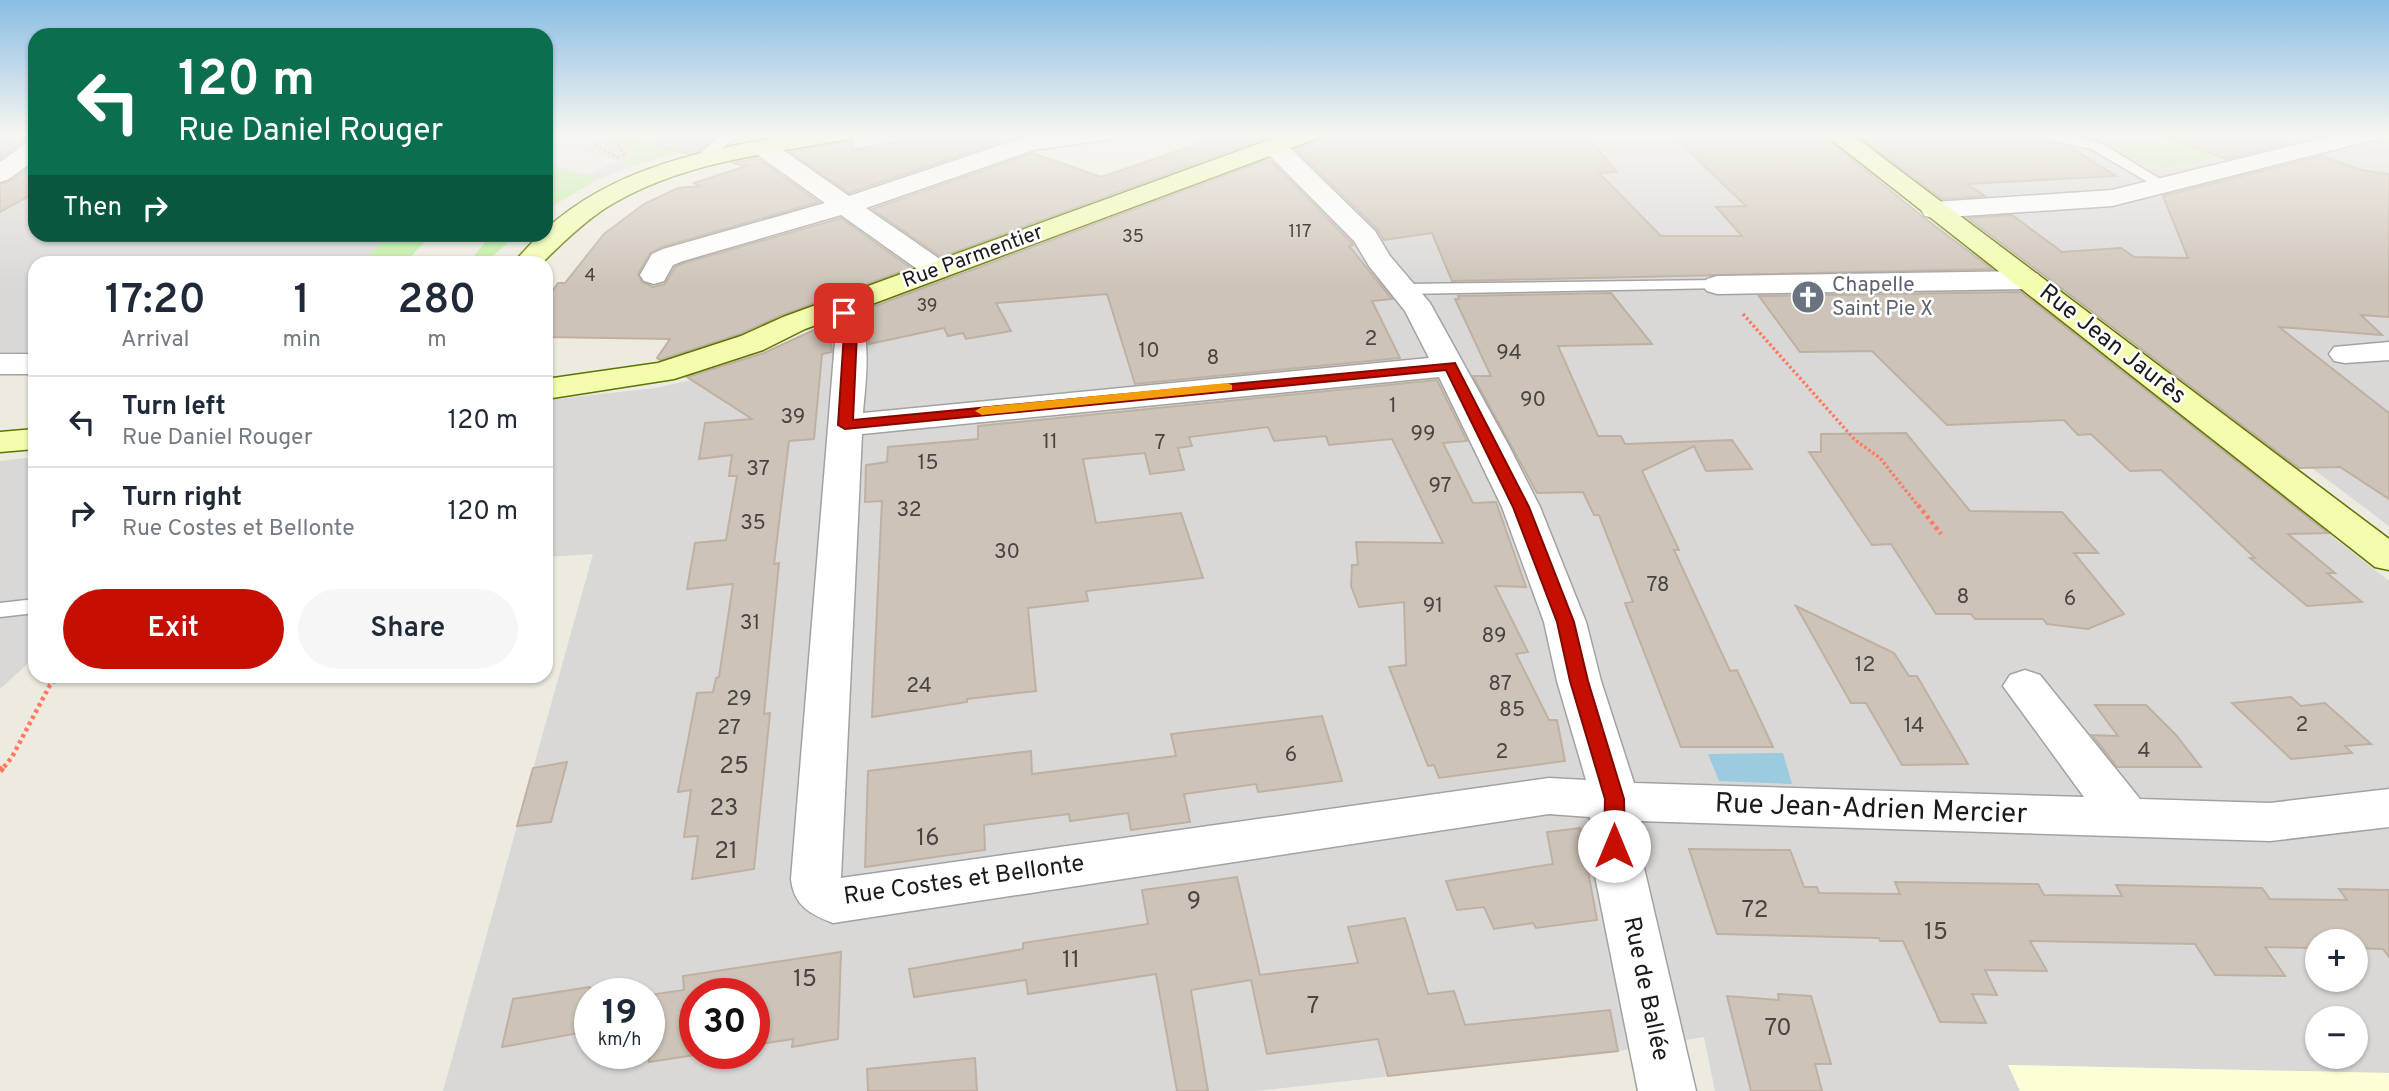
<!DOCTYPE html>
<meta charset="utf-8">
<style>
:root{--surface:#fff;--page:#f6f6f7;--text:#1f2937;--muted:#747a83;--line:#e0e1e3;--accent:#c50f00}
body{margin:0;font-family:Overpass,sans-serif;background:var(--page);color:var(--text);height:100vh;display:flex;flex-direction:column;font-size:26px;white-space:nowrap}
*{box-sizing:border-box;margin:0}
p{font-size:23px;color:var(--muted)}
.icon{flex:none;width:38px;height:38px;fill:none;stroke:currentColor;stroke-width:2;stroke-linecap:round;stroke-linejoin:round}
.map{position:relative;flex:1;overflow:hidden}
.sheet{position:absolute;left:28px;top:256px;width:525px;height:427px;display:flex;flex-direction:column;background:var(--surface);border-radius:21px;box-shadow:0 2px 5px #0004}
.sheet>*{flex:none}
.hud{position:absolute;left:28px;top:28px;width:525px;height:214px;border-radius:21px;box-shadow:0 2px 5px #0004;background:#0b6e4f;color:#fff;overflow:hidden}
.tools{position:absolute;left:2305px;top:929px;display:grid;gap:14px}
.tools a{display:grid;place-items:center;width:63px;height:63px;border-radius:50%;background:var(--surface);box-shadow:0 2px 5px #0004;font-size:35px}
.speed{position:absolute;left:574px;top:978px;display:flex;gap:14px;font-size:35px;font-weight:700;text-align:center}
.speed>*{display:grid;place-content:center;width:91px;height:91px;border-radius:50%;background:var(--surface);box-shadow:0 2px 5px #0004;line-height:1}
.speed small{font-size:18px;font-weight:400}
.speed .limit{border:10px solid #d22;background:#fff;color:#111}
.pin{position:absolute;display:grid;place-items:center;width:60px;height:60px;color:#fff;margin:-30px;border-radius:14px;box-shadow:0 4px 10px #0006}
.me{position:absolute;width:77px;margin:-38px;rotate:0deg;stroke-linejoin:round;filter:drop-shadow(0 0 5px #0008)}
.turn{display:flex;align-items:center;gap:24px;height:147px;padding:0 35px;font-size:32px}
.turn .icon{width:91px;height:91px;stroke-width:2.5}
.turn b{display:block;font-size:49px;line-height:60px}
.then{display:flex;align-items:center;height:66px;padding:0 35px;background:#0003;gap:14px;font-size:26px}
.eta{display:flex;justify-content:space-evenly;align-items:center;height:119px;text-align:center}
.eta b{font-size:42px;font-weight:600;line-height:49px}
.action{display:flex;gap:14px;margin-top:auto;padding:14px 35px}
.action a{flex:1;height:80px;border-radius:42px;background:var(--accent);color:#fff;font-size:28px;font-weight:600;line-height:80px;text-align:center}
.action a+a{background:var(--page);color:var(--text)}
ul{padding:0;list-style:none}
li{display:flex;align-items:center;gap:21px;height:91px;padding:0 35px;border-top:2px solid var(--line)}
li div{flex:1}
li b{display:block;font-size:26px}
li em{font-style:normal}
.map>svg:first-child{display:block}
.residential{fill:#d9d8d7;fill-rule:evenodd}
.education{fill:#fcffd6}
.grass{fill:#c0eca1}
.parking{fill:#e7e7e7}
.water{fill:#9ccade}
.building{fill:#cdc3b8;stroke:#bfb1a1;stroke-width:2}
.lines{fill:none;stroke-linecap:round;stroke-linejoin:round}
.lane-casing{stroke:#a2a2a2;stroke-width:3}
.street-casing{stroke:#a2a2a2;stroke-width:3}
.secondary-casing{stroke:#5e7300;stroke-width:3}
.path-far3{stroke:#ff7b5e;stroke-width:2.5;stroke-dasharray:2.5 2.5;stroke-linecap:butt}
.path-far2{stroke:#ff7b5e;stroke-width:3.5;stroke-dasharray:2.5 2.5;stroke-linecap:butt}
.path-far1{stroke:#ff7b5e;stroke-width:4.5;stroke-dasharray:3.5 3.5;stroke-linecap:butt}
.path{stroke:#ff7b5e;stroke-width:6;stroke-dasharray:4.5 4.5;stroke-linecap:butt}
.lane{fill:#fff;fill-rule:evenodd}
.street{fill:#fff;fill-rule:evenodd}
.secondary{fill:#f3fdad;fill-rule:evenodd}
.route{fill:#c50f00;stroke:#800a00;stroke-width:2}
.slow{fill:#f59e0b}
.labels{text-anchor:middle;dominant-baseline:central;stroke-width:5;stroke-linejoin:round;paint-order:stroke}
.far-number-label{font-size:18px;fill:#484542}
.far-street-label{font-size:21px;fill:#1b1b1b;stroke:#fff}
.far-worship-label{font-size:21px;fill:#5b616d;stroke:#fff;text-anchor:start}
.number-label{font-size:21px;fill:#484542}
.street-label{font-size:24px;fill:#1b1b1b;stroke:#fff}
.near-number-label{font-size:24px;fill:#484542}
.near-street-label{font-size:28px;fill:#1b1b1b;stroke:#fff}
</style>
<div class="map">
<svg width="2389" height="1091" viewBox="0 0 2389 1091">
<rect width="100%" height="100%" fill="#edeadf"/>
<g class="residential">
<polygon points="0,133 35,133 35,234 391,235 362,262 35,262 35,352 0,352"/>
<polygon points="546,133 774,133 664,155 598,179 546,165"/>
<path d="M1352,133H1818L2389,581V1073L2009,1065L2020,1091H1715L1704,1037L1618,1051L1256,1091H443L593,554L546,557V400L656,388L691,380ZM2317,942H2356V980H2317ZM590,994H649V1054H590ZM695,994H754V1054H695ZM2317,1018H2356V1057H2317Z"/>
<polygon points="1862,133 2389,133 2389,526 2098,308"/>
<polygon points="35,457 35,657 0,689 0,461"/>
</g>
<polygon class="education" points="2008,1065 2389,1073 2389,1091 2020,1091"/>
<g class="grass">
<path d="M710,136L715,141L709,145L635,165L623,161L634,155L619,146V140C631,137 645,145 658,145C676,145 694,139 710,136Z"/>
<path d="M2179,142L2220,157C2168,168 2158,175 2110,147Z"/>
<polygon points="546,165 598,179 546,210 546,193 555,183 546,182"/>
<polygon points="391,234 517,234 517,235 486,262 469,262 491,235 430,236 406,262 362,262"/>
</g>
<polygon class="parking" points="546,133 587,142 574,149 618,160 587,175 546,164"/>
<polygon class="water" points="1783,753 1792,784 1719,781 1708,754"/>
<g class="building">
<polygon points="0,133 35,133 35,139 24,141 0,159"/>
<polygon points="660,133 720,133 699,151 689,154 659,147"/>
<polygon points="940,133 983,133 1001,142 849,193 790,152 852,140 853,150"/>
<polygon points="1231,133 1254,133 1266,138 941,257 872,209 1033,153 1101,177"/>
<polygon points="1325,133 1584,133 1617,172 1599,173 1661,236 1742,236 1716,207 1746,206 1670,133 1820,133 1923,217 1992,269 1452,281 1432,233 1384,240 1377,229 1295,149 1319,140"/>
<polygon points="1854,133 2041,133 2051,142 2068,146 2116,176 1967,184 1985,196 1942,199"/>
<polygon points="2164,133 2258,133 2288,144 2226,159 2164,136"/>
<polygon points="2321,156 2361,170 2389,174 2389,317 2361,315 2382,335 2279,327 2389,413 2389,499 2340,467 2299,468 1968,218 2012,215 2062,252 2121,248 2134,257 2188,258 2163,196"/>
<polygon points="757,158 819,202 662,247 650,253 638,274 642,282 653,287 665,284 675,267 684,263 841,218 911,268 782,315 740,334 660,360 657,358 670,339 546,337 546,300 558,283 565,283 604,234 644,204 678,188 699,186 694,183 746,166 732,163"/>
<polygon points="1269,159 1352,243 1353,245 1349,246 1392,299 1372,301 1400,358 1135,384 1107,294 996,303 1011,331 966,339 963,333 948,336 944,328 869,344 865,322 859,312"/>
<polygon points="35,163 35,193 0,212 0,184 11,181"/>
<polygon points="2021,292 2328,533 2288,534 2335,573 2327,573 2362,602 2307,606 2250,558 2255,558 2161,470 2130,471 2091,434 2078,435 2064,420 1947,425 1872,351 1800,352 1759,296"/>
<polygon points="1611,293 1652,344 1558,346 1598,436 1621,436 1625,444 1732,440 1752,469 1706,471 1694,446 1642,471 1679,550 1674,550 1730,671 1737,670 1773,747 1681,747 1625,603 1633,602 1599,515 1594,515 1583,492 1537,493 1473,376 1491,376 1455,299 1459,299 1458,296"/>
<polygon points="829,323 832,352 822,354 814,439 789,441 774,564 779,563 764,714 770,713 754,869 692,879 698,836 684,837 691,790 678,792 697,693 713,692 716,678 719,677 733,584 687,589 695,543 726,540 737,476 729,476 732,455 699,459 705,423 752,419 687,377 764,353"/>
<polygon points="1437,380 1467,441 1443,443 1473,503 1496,502 1526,587 1495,586 1528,652 1516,654 1549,720 1557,720 1565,761 1439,778 1434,765 1428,766 1389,667 1406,665 1404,602 1359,607 1351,586 1352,565 1358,565 1356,542 1443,543 1392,439 1329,445 1326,436 1274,441 1268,427 1189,437 1192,446 1178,448 1184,470 1150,474 1145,453 1083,459 1096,523 1181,513 1203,578 1086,591 1088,601 1028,608 1036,691 967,699 967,702 872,717 882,501 865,502 866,465 887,462 888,447 978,439 978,426"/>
<polygon points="1906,433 1970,511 2062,512 2098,553 2074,553 2124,614 2088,629 2047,624 2043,619 1975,619 1971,614 1936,614 1891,544 1872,545 1809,452 1821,452 1821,434"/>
<polygon points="1796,606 1894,653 1909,676 1917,676 1968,764 1902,765 1866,703 1851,703"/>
<polygon points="2291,697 2301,706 2325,703 2371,744 2345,746 2352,753 2291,759 2232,703"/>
<polygon points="2095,705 2146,705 2176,735 2201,767 2117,767 2092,735 2118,736"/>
<polygon points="1322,716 1342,781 1258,792 1256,784 1184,794 1190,822 1131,830 1128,813 1070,821 1069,814 984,825 985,850 865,867 868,771 1031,751 1032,774 1176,756 1171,734"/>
<polygon points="567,762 551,822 517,826 533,768"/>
<polygon points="1580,828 1597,920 1536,928 1533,923 1494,929 1484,907 1457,910 1446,881 1553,864 1547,832"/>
<polygon points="1689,849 1790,850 1804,887 1817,887 1819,893 1900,894 1895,882 2038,884 2044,895 2122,896 2116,885 2262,888 2270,899 2347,900 2339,889 2389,890 2389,957 2383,949 2356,948 2356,942 2317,942 2317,948 2265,947 2285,976 2215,975 2195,944 2030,941 2047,971 1985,970 1997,995 1972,994 1986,1023 1940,1022 1903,941 1880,941 1879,938 1717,934"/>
<polygon points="1237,877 1260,975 1358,963 1348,927 1405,918 1428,994 1454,991 1465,1025 1610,1010 1618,1051 1388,1076 1378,1039 1267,1054 1251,980 1191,990 1208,1091 1177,1091 1156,974 1028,994 1026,980 914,997 909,969 1023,949 1023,943 1148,924 1142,890"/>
<polygon points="841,952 838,1039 792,1047 793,1039 754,1045 754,994 695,994 695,1055 649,1062 649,995 684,990 683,976"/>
<polygon points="590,987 590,1031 502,1047 513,999"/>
<polygon points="1778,994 1811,996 1831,1064 1815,1064 1822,1091 1751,1091 1727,996 1779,1000"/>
<polygon points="975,1058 977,1091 868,1091 867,1069"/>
</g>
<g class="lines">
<defs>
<g id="lane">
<polygon points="732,133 759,133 731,141 703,165 693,165 693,159 722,135"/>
<polygon points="2044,133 2060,133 2101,143 2170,185 2168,188 2158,188 2091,149 2053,140"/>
<polygon points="1717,280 1725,285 1723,288 1405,294 1397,289 1405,284"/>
<polygon points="35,599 35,613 0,617 0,603"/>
</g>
<g id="street">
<polygon points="1050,133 1117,133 1113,138 1105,140 1034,150 866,208 947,264 951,270 947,276 937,279 927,276 841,215 683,261 673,265 664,281 654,284 644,281 640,275 652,254 663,249 825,203 755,153 752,148 755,143 764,141 773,143 849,196 1022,138"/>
<polygon points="2344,133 2385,133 2381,138 2112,206 1934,218 1925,216 1921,210 1925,204 1934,202 2112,190"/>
<polygon points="35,141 35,160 9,179 0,182 0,162 26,143"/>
<path d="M1270,141L1289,147L1375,231L1390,256L1430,303L1509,446L1540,507L1586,622L1601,681L1634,783L2084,797L2003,686L2010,675L2025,670L2040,675L2140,799L2270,803L2389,789V827L2270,841L1639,821V846L1696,1091H1638L1589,846L1590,817L1549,814L833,923C810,914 794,906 791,879L835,342L833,323L821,307L825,301C881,287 865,383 863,413L1429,358L1405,311L1369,266L1354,241L1271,157L1261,153L1258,148L1261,143ZM1439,377L1502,507L1544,622L1557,681L1586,780L1549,778L841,878L862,434Z"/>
<polygon points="2028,271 2038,274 2042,280 2038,286 2028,289 1717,294 1707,291 1702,285 1707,279 1717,276"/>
<polygon points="2389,342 2389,360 2345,363 2334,361 2329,354 2334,347"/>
<rect x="0" y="354" width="35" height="20"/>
</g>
<g id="secondary">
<path d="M802,133H854L850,138L842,140C761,155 676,163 604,209C582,224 562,243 543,262H514L540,234H546V229C617,165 710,149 802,133Z"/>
<polygon points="1288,133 1322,133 1318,138 805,329 763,350 674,379 546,399 546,379 658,363 741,336 783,317"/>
<polygon points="1823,133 1850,133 2389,539 2389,570 2375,567"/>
<polygon points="35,429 35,449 0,452 0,432"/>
</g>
</defs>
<use href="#lane" class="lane-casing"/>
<use href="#street" class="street-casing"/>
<use href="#secondary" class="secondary-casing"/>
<g class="path-far3">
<polyline points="615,141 625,156"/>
<polyline points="595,145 619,158"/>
</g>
<polyline class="path-far2" points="1743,314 1855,440 1880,458 1919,507"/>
<g class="path-far1">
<polyline points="1918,505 1941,534"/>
<polyline points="4,767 12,757 50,685 59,676"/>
</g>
<polyline class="path" points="0,771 5,765"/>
<use href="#lane" class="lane"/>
<use href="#street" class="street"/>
<use href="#secondary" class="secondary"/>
</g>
<linearGradient id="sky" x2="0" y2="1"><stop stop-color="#89bde4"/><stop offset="0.47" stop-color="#f7f6f1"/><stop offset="1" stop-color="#f7f6f1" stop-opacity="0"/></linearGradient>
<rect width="2389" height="286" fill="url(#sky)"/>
<polygon class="route" points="844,310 848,311 856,325 857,333 853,420 1455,363 1529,507 1574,622 1588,681 1624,799 1625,846 1622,851 1614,854 1607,851 1604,846 1605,799 1570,681 1557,622 1513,507 1446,370 845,429 838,425 844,333 844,325 837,313"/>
<polygon class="slow" points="1227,383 1232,385 1232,390 982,415 975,411 982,407"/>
<defs>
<symbol id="church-disc" viewBox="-11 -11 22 22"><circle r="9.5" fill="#6b7280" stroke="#fff"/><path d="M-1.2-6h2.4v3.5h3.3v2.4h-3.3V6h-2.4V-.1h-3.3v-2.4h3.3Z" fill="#fff"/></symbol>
</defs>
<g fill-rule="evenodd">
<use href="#church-disc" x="1789" y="278" width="38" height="38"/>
</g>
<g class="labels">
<g class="far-number-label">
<text x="1300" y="232">117</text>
<text x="1133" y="237">35</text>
<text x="590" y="276">4</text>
<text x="927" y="306">39</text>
</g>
<g class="far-street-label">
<text transform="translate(973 257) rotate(-20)">Rue Parmentier</text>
</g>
<g class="far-worship-label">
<text x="1832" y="285">Chapelle<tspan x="1832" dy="24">Saint Pie X</tspan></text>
</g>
<g class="number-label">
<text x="1371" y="339">2</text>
<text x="1149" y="351">10</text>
<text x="1509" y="353">94</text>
<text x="1213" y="358">8</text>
<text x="1533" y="400">90</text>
<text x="1393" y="406">1</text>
<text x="793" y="417">39</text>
<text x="1423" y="434">99</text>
<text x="1050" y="442">11</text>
<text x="1160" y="443">7</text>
<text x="928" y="463">15</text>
<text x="758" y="469">37</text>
<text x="1440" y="486">97</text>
<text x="909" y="510">32</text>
<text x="753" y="523">35</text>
<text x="1007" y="552">30</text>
<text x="1658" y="585">78</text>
<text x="1963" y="597">8</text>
<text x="2070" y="599">6</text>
<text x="1433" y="606">91</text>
<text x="750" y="623">31</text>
<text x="1494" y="636">89</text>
<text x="1865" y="665">12</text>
<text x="1500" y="684">87</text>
<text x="919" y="686">24</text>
<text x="739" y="699">29</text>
<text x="1512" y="710">85</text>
<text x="2302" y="725">2</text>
<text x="1914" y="726">14</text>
<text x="729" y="728">27</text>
<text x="2144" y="751">4</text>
<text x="1502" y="752">2</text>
<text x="1291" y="755">6</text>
</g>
<g class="street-label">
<text transform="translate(2112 345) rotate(38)">Rue Jean Jaurès</text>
<text transform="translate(964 881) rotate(-8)">Rue Costes et Bellonte</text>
<text transform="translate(1645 989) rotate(78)">Rue de Ballée</text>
</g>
<g class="near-number-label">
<text x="734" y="767">25</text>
<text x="724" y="809">23</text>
<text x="928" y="839">16</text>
<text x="726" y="852">21</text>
<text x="1194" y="902">9</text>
<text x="1755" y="911">72</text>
<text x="1936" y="933">15</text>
<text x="1071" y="961">11</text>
<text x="805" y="980">15</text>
<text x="1313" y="1007">7</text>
<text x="1778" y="1029">70</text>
</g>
<g class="near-street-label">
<text transform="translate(1871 810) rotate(2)">Rue Jean-Adrien Mercier</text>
</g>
</g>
</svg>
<div class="tools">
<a>+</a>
<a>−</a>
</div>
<div class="speed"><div>19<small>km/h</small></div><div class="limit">30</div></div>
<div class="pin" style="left:844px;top:313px;background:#d93025"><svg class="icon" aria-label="arrive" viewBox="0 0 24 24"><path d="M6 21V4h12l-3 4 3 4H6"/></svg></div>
<svg class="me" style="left:1614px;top:846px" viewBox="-20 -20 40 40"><circle r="19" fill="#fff"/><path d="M0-13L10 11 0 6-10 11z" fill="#c50f00"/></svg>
<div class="hud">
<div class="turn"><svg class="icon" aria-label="left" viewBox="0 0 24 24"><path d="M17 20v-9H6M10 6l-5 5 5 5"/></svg><div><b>120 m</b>Rue Daniel Rouger</div></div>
<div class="then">Then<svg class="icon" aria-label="right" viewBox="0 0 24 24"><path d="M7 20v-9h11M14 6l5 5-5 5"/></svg></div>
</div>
<section class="sheet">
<div class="eta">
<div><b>17:20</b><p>Arrival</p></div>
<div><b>1</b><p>min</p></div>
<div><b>280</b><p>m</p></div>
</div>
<ul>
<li><svg class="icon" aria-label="left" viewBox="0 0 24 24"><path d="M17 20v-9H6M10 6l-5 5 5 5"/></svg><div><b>Turn left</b><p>Rue Daniel Rouger</p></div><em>120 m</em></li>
<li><svg class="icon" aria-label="right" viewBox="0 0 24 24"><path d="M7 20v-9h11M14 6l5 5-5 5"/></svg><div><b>Turn right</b><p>Rue Costes et Bellonte</p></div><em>120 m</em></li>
</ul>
<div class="action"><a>Exit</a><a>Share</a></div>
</section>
</div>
